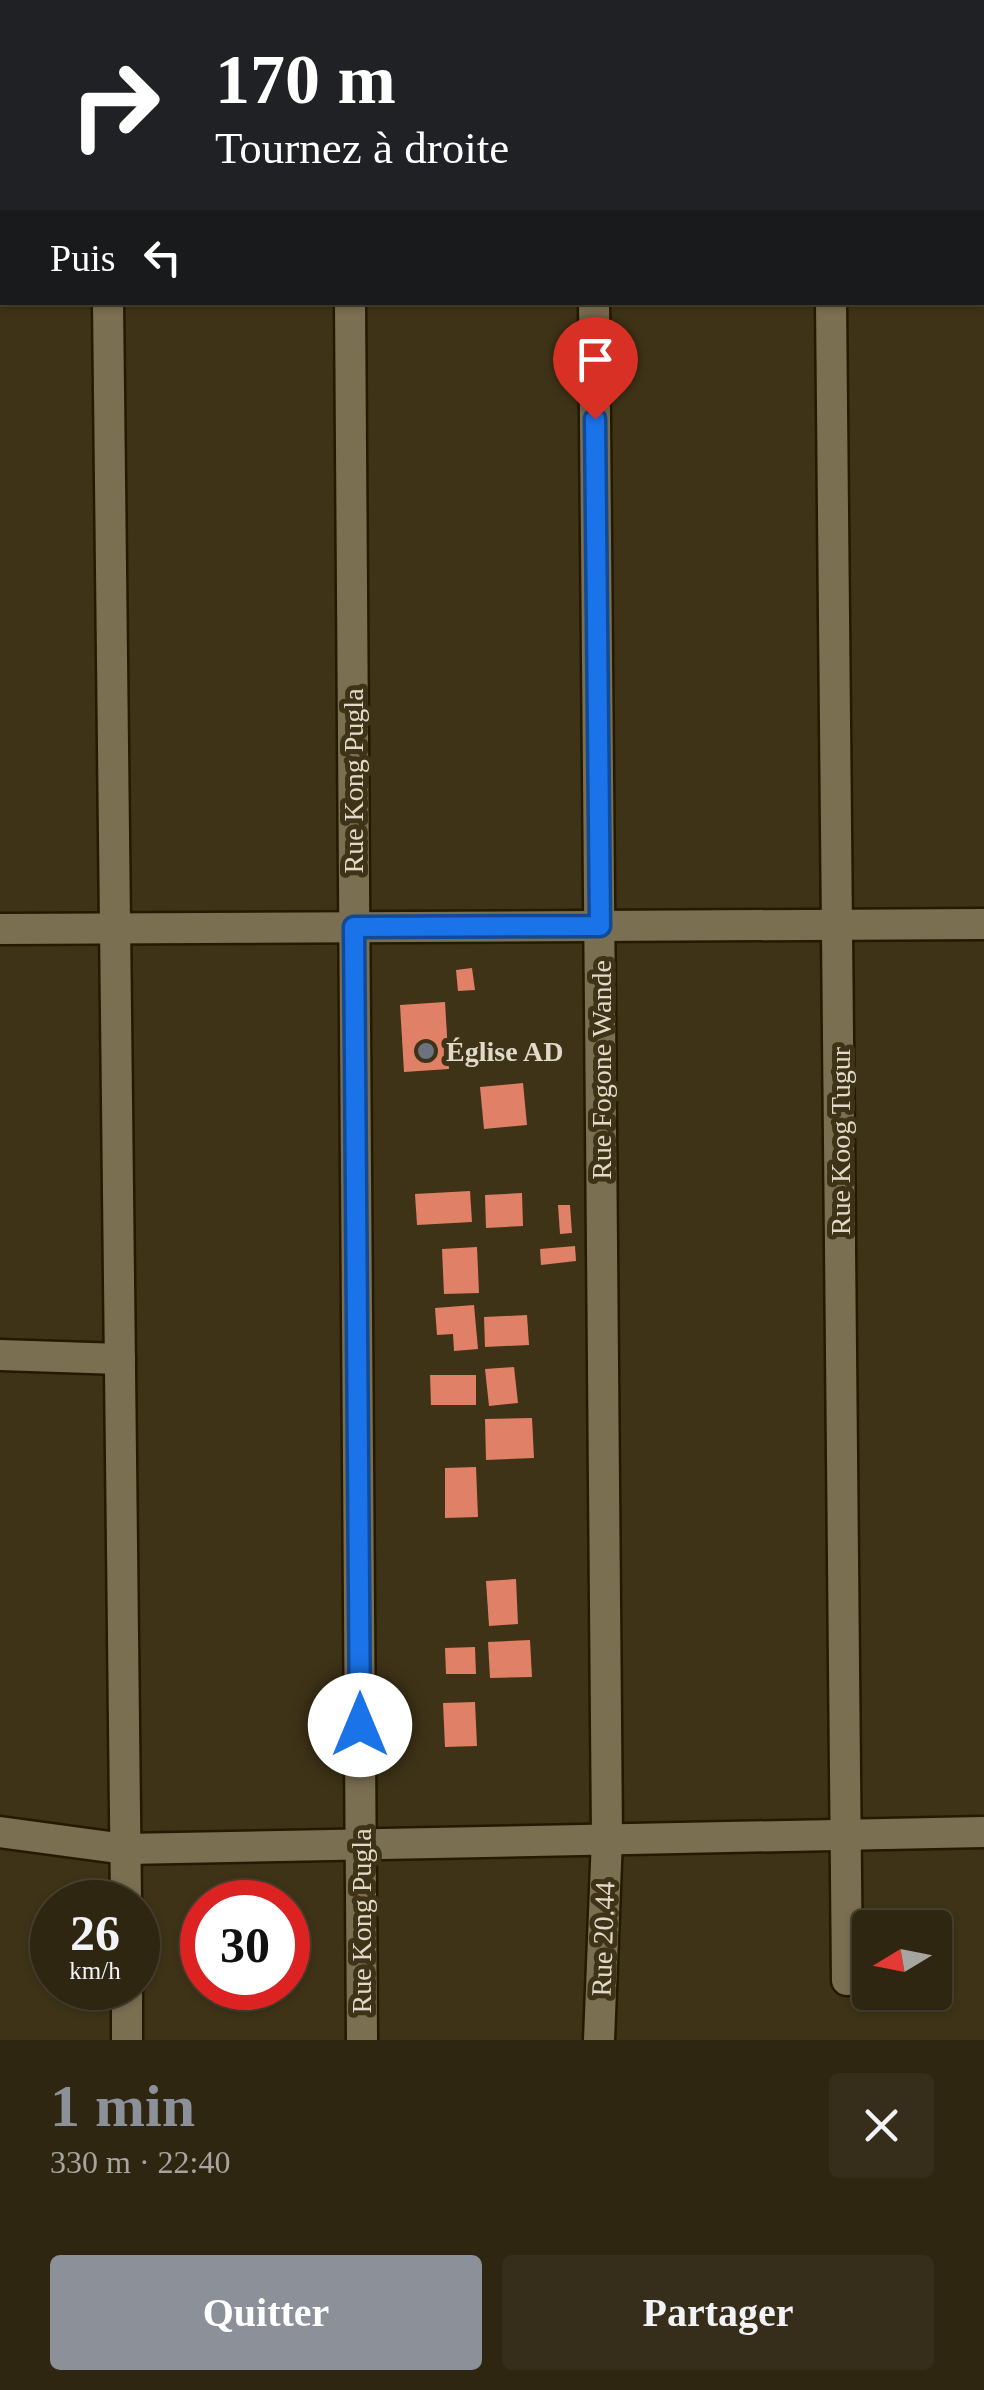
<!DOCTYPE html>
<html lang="fr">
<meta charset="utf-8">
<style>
:root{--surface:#2e2611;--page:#362e1a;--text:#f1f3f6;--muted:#a7a59f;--line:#494331;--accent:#8c9099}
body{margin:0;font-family:"Times New Roman",serif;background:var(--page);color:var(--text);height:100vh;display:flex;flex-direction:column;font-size:38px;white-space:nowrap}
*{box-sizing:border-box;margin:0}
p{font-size:32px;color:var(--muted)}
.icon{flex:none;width:55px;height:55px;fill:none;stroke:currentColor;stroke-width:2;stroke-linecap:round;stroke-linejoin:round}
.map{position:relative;height:2040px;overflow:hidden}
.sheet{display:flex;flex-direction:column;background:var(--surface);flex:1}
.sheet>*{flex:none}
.banner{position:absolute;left:0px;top:0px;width:985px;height:305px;box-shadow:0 2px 8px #0004,0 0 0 2px var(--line);background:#202124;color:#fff;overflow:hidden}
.needle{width:65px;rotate:260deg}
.controls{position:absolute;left:852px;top:1910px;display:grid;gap:20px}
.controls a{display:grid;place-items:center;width:100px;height:100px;border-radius:10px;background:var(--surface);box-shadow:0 2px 8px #0004,0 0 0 2px var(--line);font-size:50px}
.speed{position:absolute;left:30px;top:1880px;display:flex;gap:20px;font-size:50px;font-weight:700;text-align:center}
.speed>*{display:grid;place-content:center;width:130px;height:130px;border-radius:50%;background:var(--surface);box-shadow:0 2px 8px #0004,0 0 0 2px var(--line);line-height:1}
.speed small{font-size:25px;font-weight:400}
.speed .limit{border:15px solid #d22;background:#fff;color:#111}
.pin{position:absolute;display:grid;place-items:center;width:85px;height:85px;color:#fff;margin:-102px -42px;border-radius:50% 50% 50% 0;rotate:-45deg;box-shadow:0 0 10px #0007}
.pin .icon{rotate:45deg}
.me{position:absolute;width:110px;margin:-55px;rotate:0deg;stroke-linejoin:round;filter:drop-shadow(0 0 8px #0008)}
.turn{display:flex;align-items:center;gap:35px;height:210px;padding:0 50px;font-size:45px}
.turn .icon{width:130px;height:130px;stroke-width:2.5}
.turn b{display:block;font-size:70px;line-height:85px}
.then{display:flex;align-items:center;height:95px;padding:0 50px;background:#0003;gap:20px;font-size:38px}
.round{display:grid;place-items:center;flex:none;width:105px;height:105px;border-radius:10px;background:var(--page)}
.summary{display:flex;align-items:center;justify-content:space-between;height:170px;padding:0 50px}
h1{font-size:60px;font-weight:600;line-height:75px;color:var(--accent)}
.primary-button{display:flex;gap:20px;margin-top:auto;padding:20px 50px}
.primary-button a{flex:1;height:115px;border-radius:10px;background:var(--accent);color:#fff;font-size:40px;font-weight:600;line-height:115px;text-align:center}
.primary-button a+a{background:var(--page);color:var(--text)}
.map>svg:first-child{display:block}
.building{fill:#e08067}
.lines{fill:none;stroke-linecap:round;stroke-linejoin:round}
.minor-casing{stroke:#241a00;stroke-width:35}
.minor{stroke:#7b6f52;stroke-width:30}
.route-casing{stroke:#114b97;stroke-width:25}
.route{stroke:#1a73e8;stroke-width:18}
.worship-dot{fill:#6b7280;stroke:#3e3317;stroke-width:4}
.labels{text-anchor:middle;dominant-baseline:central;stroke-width:10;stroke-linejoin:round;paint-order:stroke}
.street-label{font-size:28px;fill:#e1daca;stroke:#3e3317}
.poi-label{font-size:28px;font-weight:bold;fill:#e1daca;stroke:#3e3317;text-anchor:start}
</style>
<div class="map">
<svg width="984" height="2040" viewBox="0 0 984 2040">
<rect width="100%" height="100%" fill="#3e3317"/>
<g class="building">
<polygon points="472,968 475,990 458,991 456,970"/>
<polygon points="445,1002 449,1069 404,1072 400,1005"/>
<polygon points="523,1083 527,1125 484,1129 480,1087"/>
<polygon points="470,1191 472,1222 417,1225 415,1194"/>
<polygon points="522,1193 523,1226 486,1228 485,1195"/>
<polygon points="558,1205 570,1205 572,1233 560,1234"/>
<polygon points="575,1246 576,1261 541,1265 540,1249"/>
<polygon points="477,1247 479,1293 444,1294 442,1249"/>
<polygon points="474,1305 478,1349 454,1351 453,1334 437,1335 435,1308"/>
<polygon points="527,1315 529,1345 485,1347 484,1317"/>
<polygon points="514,1367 518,1403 489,1406 485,1369"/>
<polygon points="430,1375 476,1375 476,1405 431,1405"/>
<polygon points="532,1418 534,1458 486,1460 485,1419"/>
<polygon points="476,1467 478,1517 445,1518 445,1468"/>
<polygon points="516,1579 518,1624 489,1626 486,1581"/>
<polygon points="530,1640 532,1677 490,1678 488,1642"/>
<polygon points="475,1647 476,1674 446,1674 445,1648"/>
<polygon points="475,1702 477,1746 445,1747 443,1703"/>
</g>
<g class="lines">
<defs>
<g id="minor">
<polyline points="105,0 105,2"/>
<polyline points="348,0 349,2"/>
<polyline points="828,0 828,2"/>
<polyline points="469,2 610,0"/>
<polyline points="0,15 2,15"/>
<polyline points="108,302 126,1902"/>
<polyline points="350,302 362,2040"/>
<polyline points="594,302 607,1838 599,2040"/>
<polyline points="831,302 847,1980"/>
<polyline points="0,929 984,924"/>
<polyline points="0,1355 120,1359"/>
<polyline points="0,1832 125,1849 984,1832"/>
<polyline points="127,1988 127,2040"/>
</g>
</defs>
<use href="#minor" class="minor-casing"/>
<use href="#minor" class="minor"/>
</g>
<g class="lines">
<defs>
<polyline id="route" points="360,1725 354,927 600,926 595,419"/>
</defs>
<use href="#route" class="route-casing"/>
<use href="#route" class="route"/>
</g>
<circle class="worship-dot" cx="426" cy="1051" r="10"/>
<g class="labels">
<g class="street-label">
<text transform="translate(353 781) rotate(-90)">Rue Kong Pugla</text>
<text transform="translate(601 1070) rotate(-90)">Rue Fogone Wande</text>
<text transform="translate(840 1141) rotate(-90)">Rue Koog Tugur</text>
<text transform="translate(361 1921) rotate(-90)">Rue Kong Pugla</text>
<text transform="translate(603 1939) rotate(-88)">Rue 20.44</text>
</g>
<g class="poi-label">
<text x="446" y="1051">Église AD</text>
</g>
</g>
</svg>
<div class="controls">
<a><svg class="needle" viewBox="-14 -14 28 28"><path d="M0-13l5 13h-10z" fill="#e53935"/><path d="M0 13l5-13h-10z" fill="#a7a59f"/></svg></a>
</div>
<div class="speed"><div>26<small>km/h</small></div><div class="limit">30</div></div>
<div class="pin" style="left:595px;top:419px;background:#d93025"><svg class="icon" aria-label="arrive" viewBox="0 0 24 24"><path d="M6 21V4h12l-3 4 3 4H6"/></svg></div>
<svg class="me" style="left:360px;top:1725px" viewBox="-20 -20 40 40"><circle r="19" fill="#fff"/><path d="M0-13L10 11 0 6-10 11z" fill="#1a73e8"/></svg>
<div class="banner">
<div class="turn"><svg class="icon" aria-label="right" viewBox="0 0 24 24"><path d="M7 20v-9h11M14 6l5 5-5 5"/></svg><div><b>170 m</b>Tournez à droite</div></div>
<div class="then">Puis<svg class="icon" aria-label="left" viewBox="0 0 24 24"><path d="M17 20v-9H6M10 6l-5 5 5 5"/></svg></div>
</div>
</div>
<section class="sheet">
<div class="summary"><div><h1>1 min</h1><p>330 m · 22:40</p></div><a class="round"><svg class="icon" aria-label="close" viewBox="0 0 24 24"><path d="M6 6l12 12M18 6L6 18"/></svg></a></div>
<div class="primary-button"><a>Quitter</a><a>Partager</a></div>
</section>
